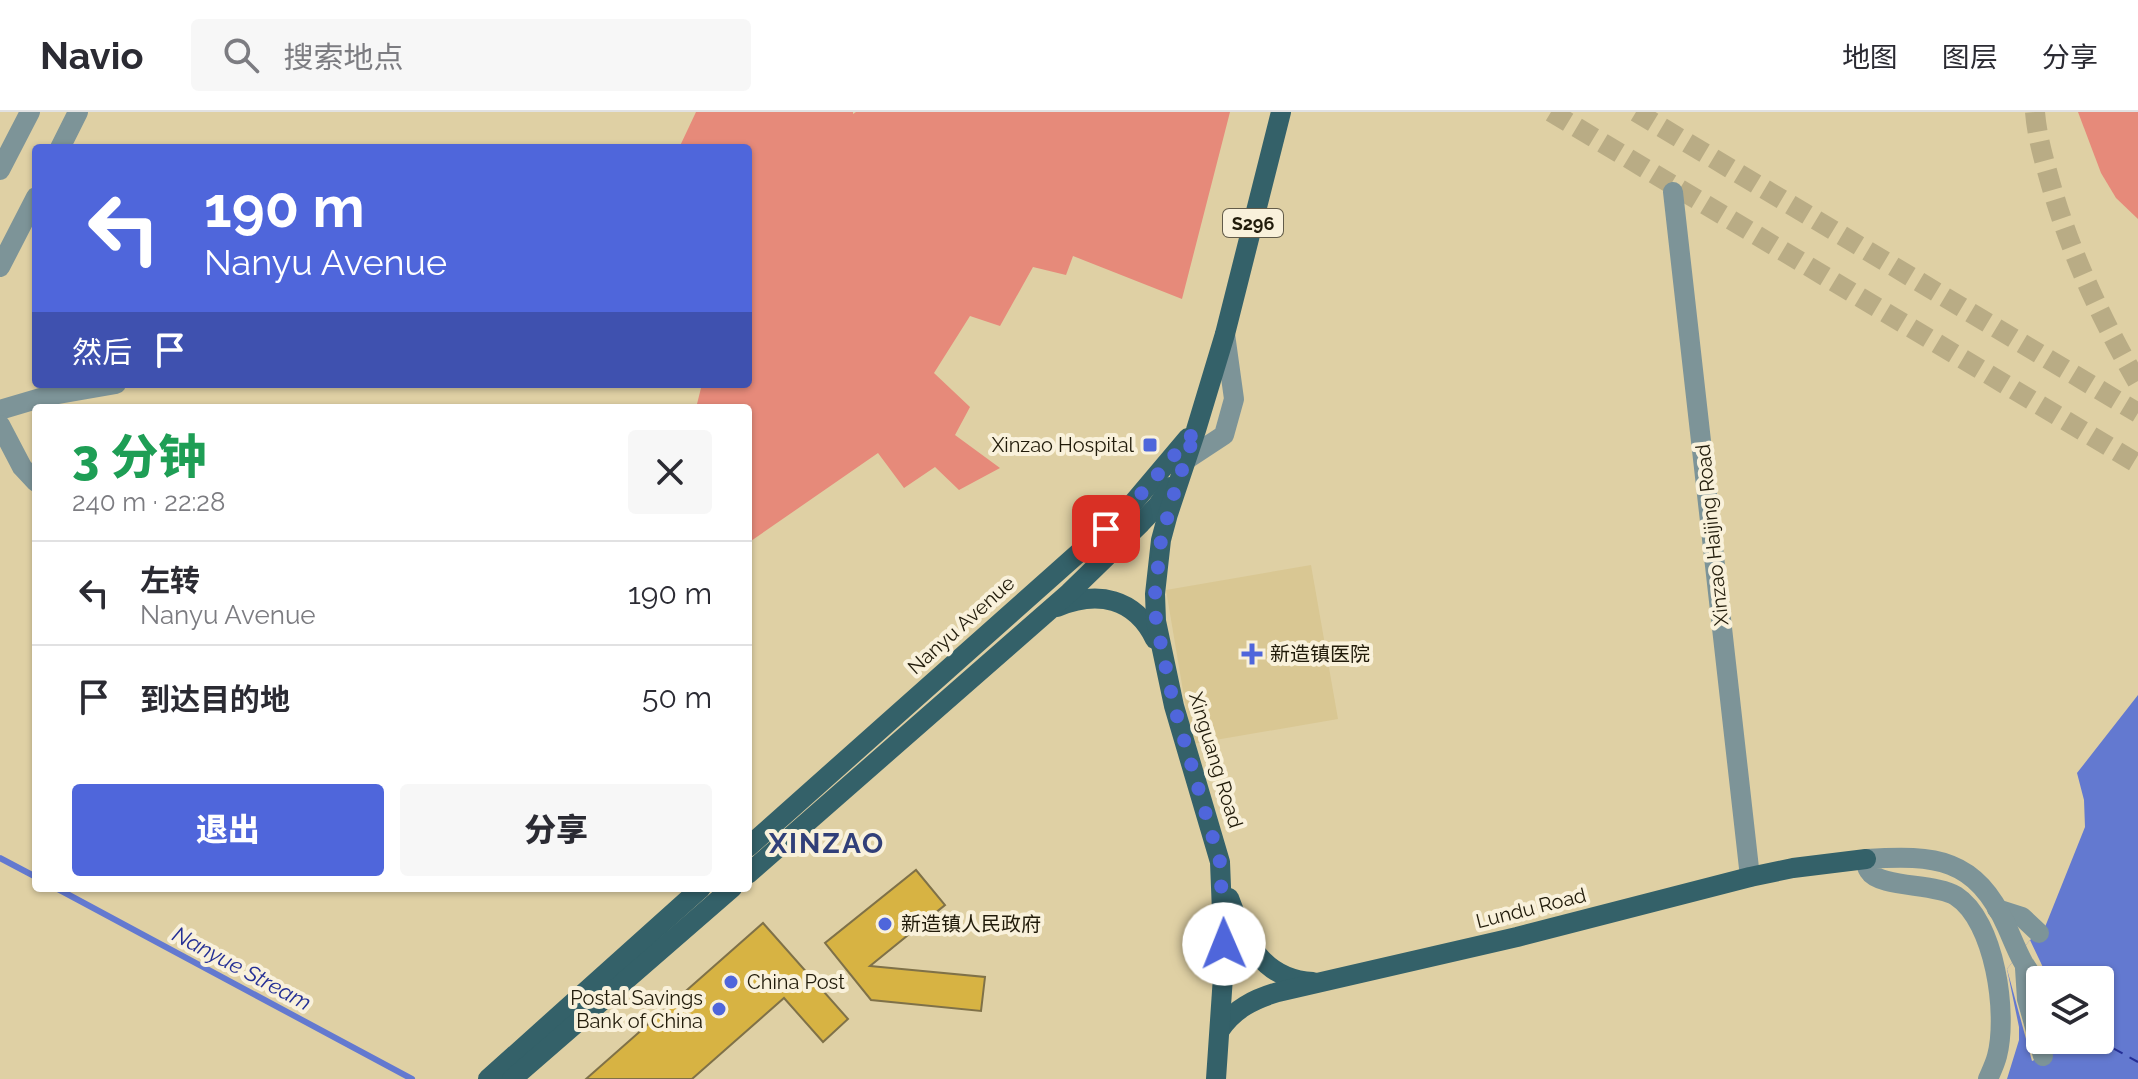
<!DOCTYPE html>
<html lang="zh">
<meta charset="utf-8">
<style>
:root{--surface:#fff;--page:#f7f7f7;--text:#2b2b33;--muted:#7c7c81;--line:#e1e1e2;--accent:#4f66db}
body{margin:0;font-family:Raleway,"Noto Sans SC",sans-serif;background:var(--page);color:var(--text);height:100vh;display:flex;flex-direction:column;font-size:30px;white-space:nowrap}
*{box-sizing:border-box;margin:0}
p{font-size:26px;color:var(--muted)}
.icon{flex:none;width:44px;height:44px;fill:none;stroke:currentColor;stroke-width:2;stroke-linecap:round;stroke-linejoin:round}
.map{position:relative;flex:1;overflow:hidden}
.sheet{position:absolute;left:32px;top:292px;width:720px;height:488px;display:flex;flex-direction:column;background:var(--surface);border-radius:8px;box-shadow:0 2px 6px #0004}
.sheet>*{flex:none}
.hud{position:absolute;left:32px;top:32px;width:720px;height:244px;border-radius:8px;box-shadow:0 2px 6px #0004;background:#4f66db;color:#fff;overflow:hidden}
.controls{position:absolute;left:2026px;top:854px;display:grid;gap:16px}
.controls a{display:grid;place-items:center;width:88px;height:88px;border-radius:8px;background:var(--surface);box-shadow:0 2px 6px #0004;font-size:40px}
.pin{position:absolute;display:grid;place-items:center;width:68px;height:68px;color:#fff;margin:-34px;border-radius:16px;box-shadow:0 4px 12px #0006}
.me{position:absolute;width:88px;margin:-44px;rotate:359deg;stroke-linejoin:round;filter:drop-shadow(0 0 6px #0008)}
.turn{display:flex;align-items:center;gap:28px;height:168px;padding:0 40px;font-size:36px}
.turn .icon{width:104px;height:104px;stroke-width:2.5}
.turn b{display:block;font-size:56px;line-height:68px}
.then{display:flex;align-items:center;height:76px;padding:0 40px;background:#0003;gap:16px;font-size:30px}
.round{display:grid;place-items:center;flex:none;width:84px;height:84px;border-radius:8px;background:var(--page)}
.overview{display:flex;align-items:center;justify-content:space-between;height:136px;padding:0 40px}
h1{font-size:48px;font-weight:800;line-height:60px;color:#1e9e55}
.action{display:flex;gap:16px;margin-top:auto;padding:16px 40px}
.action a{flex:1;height:92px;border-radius:8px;background:var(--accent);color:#fff;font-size:32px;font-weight:800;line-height:92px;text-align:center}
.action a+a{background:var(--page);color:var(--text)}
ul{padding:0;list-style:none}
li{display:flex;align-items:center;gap:24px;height:104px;padding:0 40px;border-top:2px solid var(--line)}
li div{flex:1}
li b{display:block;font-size:30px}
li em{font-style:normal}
header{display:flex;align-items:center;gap:48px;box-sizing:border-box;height:112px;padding:0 40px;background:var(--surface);border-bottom:2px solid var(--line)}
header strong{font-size:38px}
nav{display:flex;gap:44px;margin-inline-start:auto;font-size:28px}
.search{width:560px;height:72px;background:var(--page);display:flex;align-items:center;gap:20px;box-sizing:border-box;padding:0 28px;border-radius:8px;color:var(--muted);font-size:30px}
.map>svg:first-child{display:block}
.built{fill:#d9c793}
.green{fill:#e68a7a}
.water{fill:#6379d0;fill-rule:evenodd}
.pier{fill:#dfd0a4}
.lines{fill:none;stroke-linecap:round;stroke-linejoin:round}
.stream{stroke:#6379d0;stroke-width:6}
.ferry{stroke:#242f95;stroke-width:2;stroke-dasharray:10 8;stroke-linecap:butt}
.building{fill:#d7b343;stroke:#7f7148;stroke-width:2}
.major-tunnel{stroke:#b9ac85;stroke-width:20;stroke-dasharray:20 10;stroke-linecap:butt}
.minor{stroke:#7d9498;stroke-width:20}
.major{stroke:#346169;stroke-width:20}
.route{stroke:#4f66db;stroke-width:14;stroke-dasharray:0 25.2}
.poi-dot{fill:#4f66db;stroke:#f9f1db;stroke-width:3}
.labels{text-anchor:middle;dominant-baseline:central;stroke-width:8;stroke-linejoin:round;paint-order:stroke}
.shield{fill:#f9f1db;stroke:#625b49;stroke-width:2}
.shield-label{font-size:18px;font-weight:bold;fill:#211b0a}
.poi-label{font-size:20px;fill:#211b0a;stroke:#f9f1db;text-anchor:start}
.street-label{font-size:20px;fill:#211b0a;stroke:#f9f1db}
.water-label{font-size:22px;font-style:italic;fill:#242f95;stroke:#f9f1db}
.district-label{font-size:28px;font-weight:bold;letter-spacing:2px;fill:#313f79;stroke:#f9f1db}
</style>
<header>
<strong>Navio</strong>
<div class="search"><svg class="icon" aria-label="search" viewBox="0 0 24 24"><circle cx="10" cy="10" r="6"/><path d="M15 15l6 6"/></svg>搜索地点</div>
<nav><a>地图</a><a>图层</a><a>分享</a></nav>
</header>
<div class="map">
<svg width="2138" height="967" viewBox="0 0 2138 967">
<rect width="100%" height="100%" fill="#dfd0a4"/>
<polygon class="built" points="1311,453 1338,607 1192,632 1166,478"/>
<g class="green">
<polygon points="696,0 853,0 853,2 856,0 1230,0 1182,187 1073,144 1066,163 1033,155 1000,214 970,204 934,261 970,295 955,323 1000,356 959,378 935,355 904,376 878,341 748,431 748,296 696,296 702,272 748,272 748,36 679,36"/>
<polygon points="2078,0 2138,0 2138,107 2116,86 2101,61"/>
</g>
<path class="water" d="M2138,583V967H2007L2019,928V915L2007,857L2030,828L2045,815L2085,715L2084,688L2077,661ZM2040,868H2100V928H2040Z"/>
<polygon class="pier" points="2030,828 2049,868 2040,868 2040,882 2036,884 2040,928 2049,928 2053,940 2032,949 2007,857"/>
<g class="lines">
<g class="stream">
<polyline points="0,746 36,765"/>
<polyline points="56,776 412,967"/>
</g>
<polyline class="ferry" points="2098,928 2138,950"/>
</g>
<g class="building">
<polygon points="916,758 945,793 870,854 985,865 981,899 871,888 825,831"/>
<polygon points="763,811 848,907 823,930 784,886 692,967 586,967"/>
</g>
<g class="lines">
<g class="major-tunnel">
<polyline points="1551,0 2138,352"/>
<polyline points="1636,0 2138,301"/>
<path d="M2035,0C2037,25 2044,48 2051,73C2071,143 2102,208 2138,271"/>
</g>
<g class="minor">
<polyline points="60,36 78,0"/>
<polyline points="0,58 30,0"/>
<polyline points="1673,80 1750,765"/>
<polyline points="0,155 36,85"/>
<polyline points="0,298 47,284 116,272"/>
<polyline points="0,313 22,355 36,370"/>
<polyline points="1186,348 1224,323 1234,287 1225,222"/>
<polyline points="1997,797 2022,805 2039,821"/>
<polyline points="2025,856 2027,887 2043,944"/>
<path d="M1988,967C1991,960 1995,952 1997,944C2008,902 1995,809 1956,784C1936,771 1879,776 1869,759C1867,756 1866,750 1866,747C1936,743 1975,745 2007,815C2018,840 2022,853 2040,874"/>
</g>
<g class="major">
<path d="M1057,495C1098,478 1135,486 1155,527"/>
<polyline points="748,735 1128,397 1188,326"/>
<polyline points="748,762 1069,481 1141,411 1158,393 1170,375"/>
<path d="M1229,786C1244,827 1262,868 1313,870"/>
<path d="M1220,918C1234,897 1254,887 1278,880L1517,825L1750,765L1793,756L1866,747"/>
<polyline points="488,967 701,776"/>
<polyline points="512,967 732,776"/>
<polyline points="1216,967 1224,850 1220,750 1174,594 1156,509 1155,482 1161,428 1168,402 1196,318 1225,222 1281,0"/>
</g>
</g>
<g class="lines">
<polyline class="route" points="1106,417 1128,397 1196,318 1175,378 1161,428 1155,482 1156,509 1174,594 1220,750 1224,832"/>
</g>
<g class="poi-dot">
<rect x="1142" y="325" width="16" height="16" rx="4"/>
<path d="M1248 530h8v8h8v8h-8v8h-8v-8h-8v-8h8z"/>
<circle cx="885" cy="812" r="8"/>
<circle cx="731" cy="870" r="8"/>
<circle cx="719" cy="897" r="8"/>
</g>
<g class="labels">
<rect class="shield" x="1223" y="97" width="60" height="28" rx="6"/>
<g class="shield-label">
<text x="1253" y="111">S296</text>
</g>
<g class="poi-label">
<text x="1134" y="333" text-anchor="end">Xinzao Hospital</text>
<text x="1270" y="542">新造镇医院</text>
<text x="901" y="812">新造镇人民政府</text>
<text x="747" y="870">China Post</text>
<text x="703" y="886" text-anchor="end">Postal Savings<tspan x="703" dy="23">Bank of China</tspan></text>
</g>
<g class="street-label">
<text transform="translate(1712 423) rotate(-96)">Xinzao Haijing Road</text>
<text transform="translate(961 513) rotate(-42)">Nanyu Avenue</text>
<text transform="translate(1216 648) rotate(73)">Xinguang Road</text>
<text transform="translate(1531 796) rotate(-14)">Lundu Road</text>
</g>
<g class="water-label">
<text transform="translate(242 856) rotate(28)">Nanyue Stream</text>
</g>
<g class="district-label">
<text x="827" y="731">XINZAO</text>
</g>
</g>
</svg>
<div class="controls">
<a><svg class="icon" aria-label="layers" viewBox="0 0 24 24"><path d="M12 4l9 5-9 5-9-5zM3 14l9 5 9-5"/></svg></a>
</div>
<div class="pin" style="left:1106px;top:417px;background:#d93025"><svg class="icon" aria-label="arrive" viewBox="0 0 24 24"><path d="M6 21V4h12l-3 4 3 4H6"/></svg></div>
<svg class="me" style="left:1224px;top:832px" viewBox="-20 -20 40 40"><circle r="19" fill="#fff"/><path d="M0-13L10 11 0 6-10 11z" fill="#4f66db"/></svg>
<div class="hud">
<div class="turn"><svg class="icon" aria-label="left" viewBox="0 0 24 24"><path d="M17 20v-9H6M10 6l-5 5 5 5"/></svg><div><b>190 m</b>Nanyu Avenue</div></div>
<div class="then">然后<svg class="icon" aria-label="arrive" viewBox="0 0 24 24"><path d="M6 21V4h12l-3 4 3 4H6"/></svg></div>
</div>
<section class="sheet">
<div class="overview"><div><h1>3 分钟</h1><p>240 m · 22:28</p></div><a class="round"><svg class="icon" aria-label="close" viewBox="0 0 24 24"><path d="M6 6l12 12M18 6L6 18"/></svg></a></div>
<ul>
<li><svg class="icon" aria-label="left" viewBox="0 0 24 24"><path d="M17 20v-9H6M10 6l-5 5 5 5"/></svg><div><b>左转</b><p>Nanyu Avenue</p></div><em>190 m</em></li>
<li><svg class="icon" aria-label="arrive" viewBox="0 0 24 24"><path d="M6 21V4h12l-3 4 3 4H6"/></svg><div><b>到达目的地</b></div><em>50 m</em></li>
</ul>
<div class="action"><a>退出</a><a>分享</a></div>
</section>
</div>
